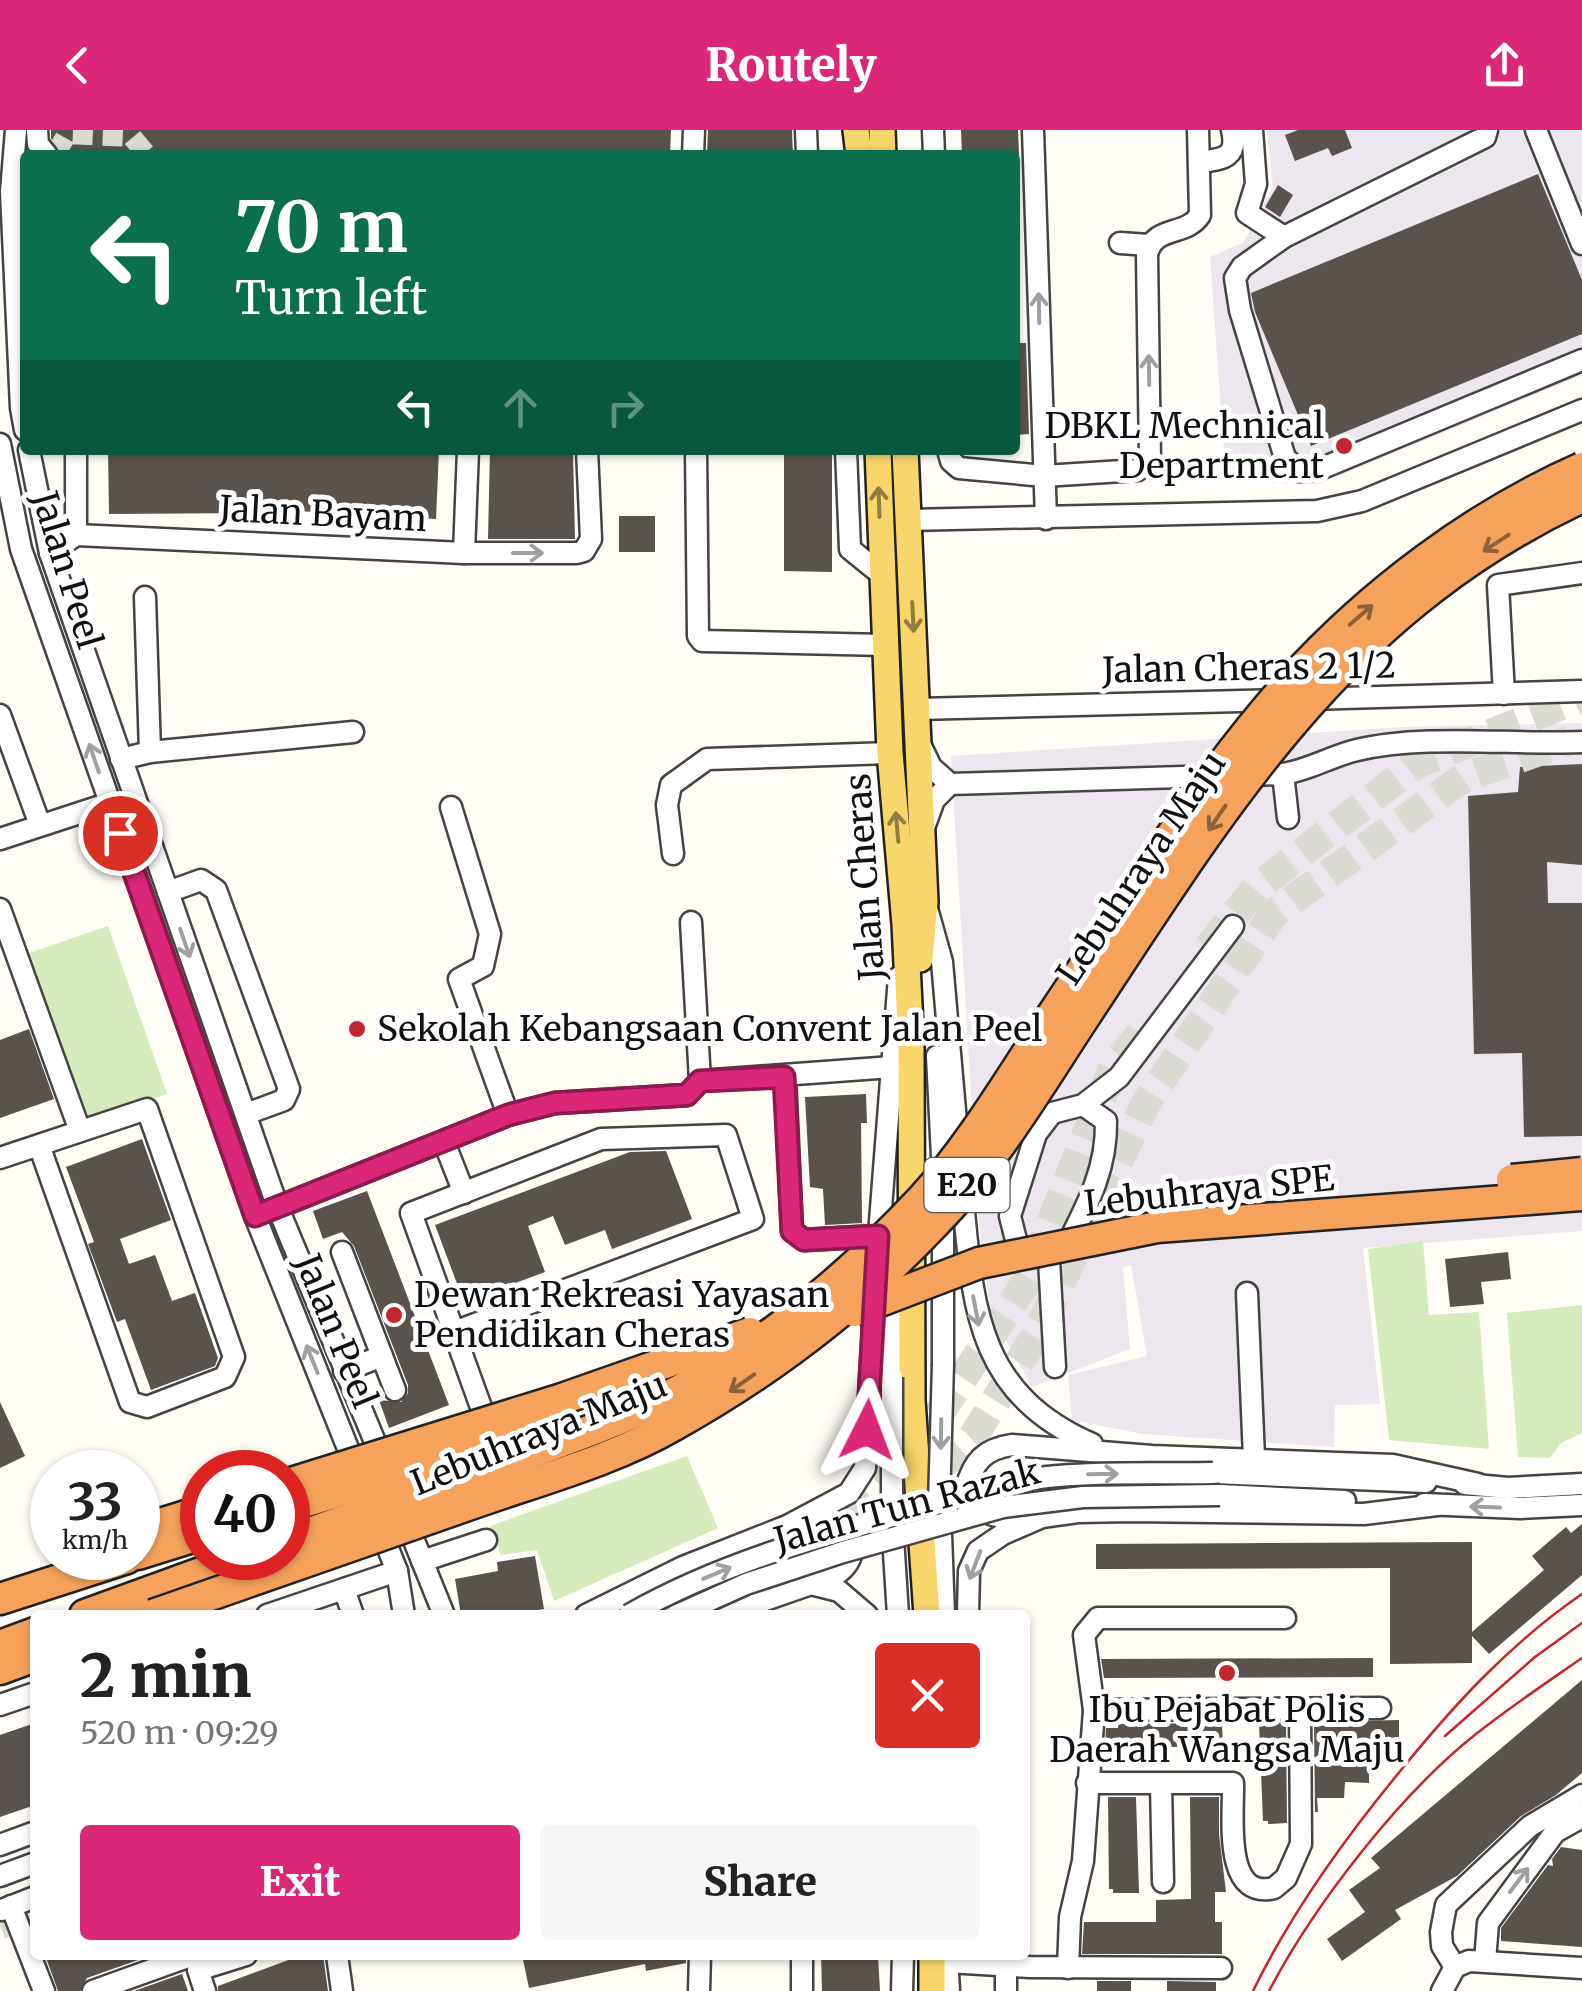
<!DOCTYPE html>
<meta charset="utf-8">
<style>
:root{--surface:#fff;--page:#f6f6f6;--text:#222;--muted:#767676;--accent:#db2777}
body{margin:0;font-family:Merriweather,serif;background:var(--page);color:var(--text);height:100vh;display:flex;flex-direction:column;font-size:38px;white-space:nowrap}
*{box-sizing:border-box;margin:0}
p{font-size:32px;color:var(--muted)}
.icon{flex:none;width:55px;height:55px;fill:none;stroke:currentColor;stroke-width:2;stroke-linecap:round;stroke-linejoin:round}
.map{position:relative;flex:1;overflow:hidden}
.details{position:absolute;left:30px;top:1480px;width:1000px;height:350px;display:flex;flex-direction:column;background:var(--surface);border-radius:10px;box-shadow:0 2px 8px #0004}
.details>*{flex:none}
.top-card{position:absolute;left:20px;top:20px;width:1000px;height:305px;border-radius:10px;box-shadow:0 2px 8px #0004;background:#0b6e4f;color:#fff;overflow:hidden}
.speed{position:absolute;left:30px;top:1320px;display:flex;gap:20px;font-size:50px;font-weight:700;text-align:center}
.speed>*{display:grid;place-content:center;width:130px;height:130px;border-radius:50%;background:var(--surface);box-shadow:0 2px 8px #0004;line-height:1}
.speed small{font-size:25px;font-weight:400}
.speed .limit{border:15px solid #d22;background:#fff;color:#111}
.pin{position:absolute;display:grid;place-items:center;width:85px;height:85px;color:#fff;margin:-42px;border:5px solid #fff;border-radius:50%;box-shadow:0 2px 10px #0007}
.me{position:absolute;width:110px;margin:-55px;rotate:3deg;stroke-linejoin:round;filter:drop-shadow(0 0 8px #0008)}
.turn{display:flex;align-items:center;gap:35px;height:210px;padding:0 50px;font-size:45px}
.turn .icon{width:130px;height:130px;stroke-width:2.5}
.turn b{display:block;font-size:70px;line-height:85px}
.lanes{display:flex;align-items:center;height:95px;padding:0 50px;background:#0003;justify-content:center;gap:50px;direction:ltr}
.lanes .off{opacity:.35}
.round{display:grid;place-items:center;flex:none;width:105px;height:105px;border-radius:10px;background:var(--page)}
.summary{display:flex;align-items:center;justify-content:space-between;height:170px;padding:0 50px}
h1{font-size:60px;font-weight:800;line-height:75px}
.action{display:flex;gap:20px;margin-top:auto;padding:20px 50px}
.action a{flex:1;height:115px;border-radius:10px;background:var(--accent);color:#fff;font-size:40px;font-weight:800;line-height:115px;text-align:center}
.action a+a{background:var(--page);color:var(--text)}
header{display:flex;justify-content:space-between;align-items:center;height:130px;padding:0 50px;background:var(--accent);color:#fff;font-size:45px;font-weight:800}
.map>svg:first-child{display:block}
.industrial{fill:#eee6ef}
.green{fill:#d5ebbd}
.building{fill:#5a524d}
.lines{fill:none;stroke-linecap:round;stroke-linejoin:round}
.minor-tunnel{stroke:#dbdad3;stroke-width:20;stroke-dasharray:20 10;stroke-linecap:butt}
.highway-tunnel{stroke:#dbdad3;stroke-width:30;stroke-dasharray:30 15;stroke-linecap:butt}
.minor-casing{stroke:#444;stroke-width:25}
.major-casing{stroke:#222;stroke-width:30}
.highway-casing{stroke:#222;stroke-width:35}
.minor{stroke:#fff;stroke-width:20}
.major{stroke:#f9d66b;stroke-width:25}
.highway{stroke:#f5a25d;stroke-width:30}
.tram{stroke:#c4262e;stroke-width:2.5}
.minor-bridge-casing{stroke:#444;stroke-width:25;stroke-linecap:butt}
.highway-bridge-casing{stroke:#222;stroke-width:35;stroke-linecap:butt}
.minor-bridge{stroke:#fff;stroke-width:20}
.highway-bridge{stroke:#f5a25d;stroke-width:30}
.oneway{stroke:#a0a0a0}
.oneway2{stroke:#917d42}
.oneway3{stroke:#8e613b}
.route-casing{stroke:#8e194d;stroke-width:25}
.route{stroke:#db2777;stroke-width:18}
.poi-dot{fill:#c4262e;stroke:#fff;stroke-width:4}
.labels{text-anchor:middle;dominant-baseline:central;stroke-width:10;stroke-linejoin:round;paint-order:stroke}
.shield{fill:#fff;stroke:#585858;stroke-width:2.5}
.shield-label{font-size:32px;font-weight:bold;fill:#111}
.poi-label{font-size:35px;fill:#111;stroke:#fff;text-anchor:start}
.street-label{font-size:35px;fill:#111;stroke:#fff}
</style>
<header><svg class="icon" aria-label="back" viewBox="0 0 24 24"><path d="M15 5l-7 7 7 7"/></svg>Routely<svg class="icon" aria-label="share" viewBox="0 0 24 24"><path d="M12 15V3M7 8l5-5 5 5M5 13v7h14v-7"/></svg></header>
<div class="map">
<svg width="1582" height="1861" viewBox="0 0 1582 1861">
<rect width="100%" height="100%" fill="#fffdf5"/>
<g class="industrial">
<polygon points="1267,0 1582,0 1582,245 1319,354 1226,351 1210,127 1243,113 1273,57"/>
<polygon points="1582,593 1582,1101 1363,1118 1380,1274 1335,1275 1334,1317 1143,1304 1072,1290 1068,1245 1147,1226 1131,1135 1123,1137 1130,1219 1032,1257 991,1185 978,1083 951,626 1403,597"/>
</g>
<g class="green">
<polygon points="108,796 167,964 85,992 26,824"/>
<polygon points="1423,1111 1429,1185 1479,1182 1489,1319 1389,1310 1368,1119"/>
<polygon points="1582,1175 1582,1303 1561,1313 1550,1328 1518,1327 1507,1183"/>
<polygon points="687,1326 718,1398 554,1471 537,1420 501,1425 490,1396"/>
</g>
<g class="building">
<polygon points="51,0 671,0 670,25 274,25 134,21 66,24 51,9"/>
<polygon points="708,0 792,0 793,25 707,25"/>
<polygon points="961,0 1018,0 1019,25 962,25"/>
<polygon points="1298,0 1345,0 1352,18 1332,26 1328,18 1295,31 1285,5"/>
<polygon points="1538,44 1582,150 1582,204 1311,316 1255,182 1251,163"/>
<polygon points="1278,55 1293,65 1280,87 1265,77"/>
<polygon points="1015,213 1026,213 1029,304 1015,305"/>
<polygon points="108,320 439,320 436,389 262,379 262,383 109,384"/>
<polygon points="490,320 573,320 575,409 488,409"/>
<polygon points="784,320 832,320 832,442 784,441"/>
<rect x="619" y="386" width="36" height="36"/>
<polygon points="1582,634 1582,735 1547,732 1548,773 1582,773 1582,1006 1524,1007 1522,923 1474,924 1468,666 1518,662 1520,637"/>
<polygon points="29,899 54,969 0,988 0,910"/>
<polygon points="866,964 867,993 861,993 862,1093 825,1095 823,1059 810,1057 805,967"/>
<polygon points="142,1009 171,1090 120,1109 129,1134 155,1125 172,1171 195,1163 218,1228 215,1236 151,1260 125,1189 117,1192 88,1114 94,1112 66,1037"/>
<polygon points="666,1021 692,1089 612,1119 605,1100 565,1115 553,1086 528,1096 545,1142 464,1172 435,1095 630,1022"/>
<polygon points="367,1061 449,1275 389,1298 379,1270 401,1272 408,1263 408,1255 354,1116 342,1102 323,1109 313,1081"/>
<polygon points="1508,1122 1511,1149 1481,1152 1484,1174 1450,1177 1445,1129"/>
<polygon points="0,1272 25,1326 0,1338"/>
<polygon points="1582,1394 1582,1445 1489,1524 1472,1506 1472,1533 1390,1534 1390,1438 1096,1439 1096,1414 1472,1412 1472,1502 1544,1440 1532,1426 1566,1397 1571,1403"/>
<polygon points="535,1426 544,1479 509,1485 461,1485 455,1449 498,1441 497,1432"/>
<polygon points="1373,1528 1373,1547 1104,1548 1101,1529"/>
<polygon points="1582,1550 1582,1643 1556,1665 1521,1686 1457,1746 1395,1780 1401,1789 1342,1831 1327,1809 1365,1782 1349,1760 1380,1738 1371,1728"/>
<polygon points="1399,1590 1399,1617 1369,1617 1369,1653 1345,1652 1344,1668 1317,1668 1318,1682 1315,1682 1314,1592"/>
<polygon points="1286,1592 1287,1693 1268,1694 1268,1691 1263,1691 1259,1593"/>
<polygon points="35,1593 35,1675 0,1687 0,1605"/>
<polygon points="1222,1593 1223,1616 1116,1618 1117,1632 1104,1632 1106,1598 1118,1598 1118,1594"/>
<polygon points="1108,1667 1136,1667 1139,1763 1113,1763 1113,1759 1109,1759"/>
<polygon points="1190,1667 1219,1667 1219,1704 1226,1762 1215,1762 1215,1792 1222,1792 1222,1824 1082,1824 1084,1792 1156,1792 1156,1770 1191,1769"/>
<polygon points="1561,1717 1582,1720 1582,1817 1501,1811 1501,1798 1548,1735 1553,1736 1552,1729"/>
<polygon points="45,1825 152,1825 87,1848 80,1861 58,1861"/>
<polygon points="302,1825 323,1825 328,1861 218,1861 218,1856"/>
<polygon points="522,1825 686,1825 686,1833 646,1841 645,1834 529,1858"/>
<polygon points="821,1825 878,1825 880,1861 822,1861"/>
<polygon points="182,1844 188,1861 134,1861"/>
<rect x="1097" y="1851" width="34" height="10"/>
<polygon points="1167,1851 1216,1852 1216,1861 1167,1861"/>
</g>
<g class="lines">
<polyline class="minor-tunnel" points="55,25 67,4 132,7 147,25"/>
<g class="highway-tunnel">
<polyline points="1208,818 1255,759 1416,634 1582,567"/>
<polyline points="871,1399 973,1307 1036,1205 1146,973 1274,783 1463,648 1570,610"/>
<polyline points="804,1405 851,1372 937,1287 1029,1148 1114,936 1143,901"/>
<polyline points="656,1485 756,1434"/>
<polyline points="0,1794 35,1782"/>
</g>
<defs>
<g id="minor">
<polyline points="16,0 11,62 21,278 25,300"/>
<polyline points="37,0 38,14 47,25"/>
<polyline points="806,0 807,25"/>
<polyline points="933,0 934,25"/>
<polyline points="1033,0 1046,389"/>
<polyline points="1252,0 1256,54 1247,83 1284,107"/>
<polyline points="1487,0 1485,7 1284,107 1242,137 1235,148 1240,180 1285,328 1299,341 1320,339 1582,230"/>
<polyline points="1536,0 1582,114"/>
<polyline points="693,25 694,0"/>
<path d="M1201,32C1224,29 1238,27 1232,0"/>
<polyline points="1120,113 1149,115"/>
<polyline points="0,314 21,419 255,1086 357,1341"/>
<polyline points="29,320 50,423 278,1078 385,1336"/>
<polyline points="696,320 698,506 702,511 885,515"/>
<polyline points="846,320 850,419 882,445"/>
<path d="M948,320L951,331L959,338L1044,346L1138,340L1150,330L1147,125C1153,95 1186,107 1200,85L1198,0"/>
<polyline points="908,390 1317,381 1362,371 1582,280"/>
<polyline points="76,405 76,320"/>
<polyline points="50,423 76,405 464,423 577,423 584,421 591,409 587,320"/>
<polyline points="464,423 468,320"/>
<polyline points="145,467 150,622"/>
<polyline points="1504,564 1498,455 1582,443"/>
<polyline points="1309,569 1582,561"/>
<polyline points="917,579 1280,570"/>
<polyline points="0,585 40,695"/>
<path d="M920,614L931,637L950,654L1283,644C1310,640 1331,626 1357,620C1424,604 1512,615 1582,612"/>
<polyline points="121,629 150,622 353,602"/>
<polyline points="1283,644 1288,688"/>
<polyline points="451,677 490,804 483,836 459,849 508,985"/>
<polyline points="924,698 934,670 950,654"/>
<polyline points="0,709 110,673"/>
<polyline points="673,724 667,675 671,655 707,629 890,623"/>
<polyline points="168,762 201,750 216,760 289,959 284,970 246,984"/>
<polyline points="0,779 80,1001"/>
<polyline points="928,782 942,832 959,1026"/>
<polyline points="691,792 700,951"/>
<polyline points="937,926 943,1047"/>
<polyline points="785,947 792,1101 804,1110 878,1106"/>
<polyline points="444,1012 464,1063"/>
<polyline points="0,1028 147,979 234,1227 225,1247 147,1277 130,1272 39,1015"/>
<path d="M962,1060C973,1172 973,1262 1092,1314"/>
<polyline points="266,1082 508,985 555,973 687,965 700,951 892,937"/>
<polyline points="878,1117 899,847"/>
<path d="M1062,1119L1067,1115C1088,1074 1107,1038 1106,991L1083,975"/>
<polyline points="342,1122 395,1260"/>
<polyline points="1033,1124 1018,1118 1010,1086 1036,1004 1052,983 1083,975 1119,947 1233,796"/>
<polyline points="1049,1130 1055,1237"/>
<polyline points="1247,1163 1254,1328"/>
<polyline points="454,1202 753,1089 726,1005 601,1009 411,1083 482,1280"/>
<polyline points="943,1234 943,1081"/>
<polyline points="344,1241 382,1226"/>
<polyline points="892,1247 896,1155"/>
<polyline points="1213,1343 1426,1352"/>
<polyline points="1465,1354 1508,1358 1582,1354"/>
<polyline points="1220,1365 1345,1371"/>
<polyline points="1424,1374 1520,1378 1582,1375"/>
<polyline points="940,1377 944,1485"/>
<polyline points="404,1386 444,1485"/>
<path d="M1042,1387C1001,1384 988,1397 966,1358C973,1332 984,1319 1012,1315L1152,1326L1393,1335L1478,1354"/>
<polyline points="892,1392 898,1485"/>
<polyline points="379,1396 397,1441 404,1485"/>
<polyline points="422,1431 486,1410"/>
<polyline points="811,1454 839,1461 867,1485"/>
<polyline points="344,1459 353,1485"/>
<polyline points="267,1485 397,1441"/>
<polyline points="586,1485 683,1437 787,1396 849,1363 865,1338 875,1166"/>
<path d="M722,1485L834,1446C859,1429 857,1407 833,1390L804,1392"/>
<polyline points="968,1485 969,1441 978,1421 1003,1404 1042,1387 1078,1382 1131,1381 1364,1384 1437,1375"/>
<polyline points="0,1575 35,1563"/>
<polyline points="1094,1580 1380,1578"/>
<path d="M1087,1653H1233C1234,1683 1222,1771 1274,1758L1286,1748L1301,1714L1300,1578"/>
<polyline points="1161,1654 1163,1752"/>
<polyline points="0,1715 35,1702"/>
<polyline points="0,1746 35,1733"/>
<polyline points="11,1776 44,1861"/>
<polyline points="2,1780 35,1767"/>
<polyline points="337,1825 342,1861"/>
<polyline points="947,1825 949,1861"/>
<polyline points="1485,1831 1488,1793 1555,1702 1582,1687"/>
<polyline points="948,1832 1030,1837 1221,1838"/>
<polyline points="1006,1837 1006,1861"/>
<polyline points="1455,1837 1442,1816 1441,1802 1446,1775 1530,1696 1582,1665"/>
<polyline points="1068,1838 1070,1787 1083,1731 1094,1580 1084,1505 1098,1488 1285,1488"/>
<polyline points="93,1861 193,1825"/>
<polyline points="205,1861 198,1840 246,1825"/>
<polyline points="699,1861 700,1825"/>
<polyline points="802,1861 802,1825"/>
<polyline points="902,1861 903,1825"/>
<polyline points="1442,1861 1455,1837 1469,1831 1582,1838"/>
</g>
<g id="major">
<polyline points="856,0 859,25"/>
<polyline points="882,0 883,25"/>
<polyline points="878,320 890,623 905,794 911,915 912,1270 927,1485"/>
<polyline points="905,320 925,772 920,829"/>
<polyline points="932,1861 932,1825"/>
</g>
<g id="highway">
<polyline points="138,1401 202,1381"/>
<polyline points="138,1424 202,1404"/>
<polyline points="0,1469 127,1428"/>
<polyline points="85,1485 242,1428"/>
<polyline points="0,1516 35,1503"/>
<polyline points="0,1539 35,1526"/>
</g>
</defs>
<use href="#minor" class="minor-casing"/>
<use href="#major" class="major-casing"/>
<use href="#highway" class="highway-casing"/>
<use href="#minor" class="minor"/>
<use href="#major" class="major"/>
<use href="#highway" class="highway"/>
<g class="tram">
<polyline points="1445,1606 1535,1527 1582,1493"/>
<path d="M1253,1861C1291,1783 1342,1712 1397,1645C1452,1577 1509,1514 1582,1464"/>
<path d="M1269,1861C1314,1775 1400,1664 1476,1604C1510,1577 1546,1553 1582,1528"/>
</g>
<defs>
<g id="minor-bridge">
<polyline points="892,1247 892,1386"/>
<polyline points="939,1373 943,1234"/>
<path d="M629,1485C720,1433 820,1406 921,1378C960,1368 998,1354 1038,1348C1096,1341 1155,1344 1213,1343"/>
<polyline points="677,1485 746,1454 843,1422 1003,1377 1083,1367 1220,1365"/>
</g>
<g id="highway-bridge">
<polyline points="1512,1050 1582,1043"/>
<polyline points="854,1181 979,1133 1157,1097 1582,1065"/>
<polyline points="288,1354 562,1269 750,1203"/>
<polyline points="288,1377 549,1296"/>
<path d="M288,1411C358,1385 429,1360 500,1334C557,1313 615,1293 669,1266C764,1218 850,1146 922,1069C974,1012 1014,942 1057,878C1131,768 1201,651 1290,552C1370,464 1473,386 1582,338"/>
<path d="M153,1485C263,1447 372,1408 482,1370C546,1348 615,1329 674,1295C769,1242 859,1173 934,1094C993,1034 1037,959 1083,889C1224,675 1340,480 1582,367"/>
</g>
</defs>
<use href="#minor-bridge" class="minor-bridge-casing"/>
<use href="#highway-bridge" class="highway-bridge-casing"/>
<use href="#minor-bridge" class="minor-bridge"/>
<use href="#highway-bridge" class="highway-bridge"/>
</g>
<defs><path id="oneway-shaft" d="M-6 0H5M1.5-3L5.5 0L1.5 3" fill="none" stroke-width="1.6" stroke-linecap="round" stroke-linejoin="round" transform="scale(2.5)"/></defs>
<g class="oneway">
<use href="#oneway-shaft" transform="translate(1039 178) rotate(-91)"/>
<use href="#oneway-shaft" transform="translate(1149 240) rotate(-91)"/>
<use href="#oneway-shaft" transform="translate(528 423)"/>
<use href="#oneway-shaft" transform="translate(94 628) rotate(-109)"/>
<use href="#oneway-shaft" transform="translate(185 813) rotate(71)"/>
<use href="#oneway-shaft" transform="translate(976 1181) rotate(79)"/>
<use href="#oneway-shaft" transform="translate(312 1229) rotate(-112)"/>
<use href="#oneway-shaft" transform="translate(941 1304) rotate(91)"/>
<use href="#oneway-shaft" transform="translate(1103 1344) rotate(-1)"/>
<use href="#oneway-shaft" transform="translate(1485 1377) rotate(-178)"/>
<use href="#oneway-shaft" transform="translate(975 1435) rotate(111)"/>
<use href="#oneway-shaft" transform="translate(717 1443) rotate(-23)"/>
<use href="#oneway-shaft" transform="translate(1519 1750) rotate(-53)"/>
</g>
<g class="oneway2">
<use href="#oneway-shaft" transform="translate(879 372) rotate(-92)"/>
<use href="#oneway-shaft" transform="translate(913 487) rotate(87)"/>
<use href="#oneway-shaft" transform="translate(897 697) rotate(-95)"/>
</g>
<g class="oneway3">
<use href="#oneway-shaft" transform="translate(1496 413) rotate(147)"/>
<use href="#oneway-shaft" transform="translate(1361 485) rotate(-41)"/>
<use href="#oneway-shaft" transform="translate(1217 688) rotate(124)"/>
<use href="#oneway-shaft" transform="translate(742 1253) rotate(145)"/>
</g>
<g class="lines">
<defs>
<polyline id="route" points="120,703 255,1086 508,985 555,973 687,965 700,951 784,947 792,1101 804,1110 878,1106 867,1300"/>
</defs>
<use href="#route" class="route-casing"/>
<use href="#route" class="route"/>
</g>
<g class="poi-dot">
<circle cx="1344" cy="316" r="10"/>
<circle cx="357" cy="899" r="10"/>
<circle cx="394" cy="1185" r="10"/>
<circle cx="1227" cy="1543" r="10"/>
</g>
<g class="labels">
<rect class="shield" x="924.5" y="1028" width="85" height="54" rx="8"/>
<g class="shield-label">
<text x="967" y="1055">E20</text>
</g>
<g class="poi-label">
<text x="1324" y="296" text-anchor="end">DBKL Mechnical<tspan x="1324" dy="40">Department</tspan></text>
<text x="377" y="899">Sekolah Kebangsaan Convent Jalan Peel</text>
<text x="414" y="1165">Dewan Rekreasi Yayasan<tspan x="414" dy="40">Pendidikan Cheras</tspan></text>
<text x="1227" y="1580" text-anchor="middle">Ibu Pejabat Polis<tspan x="1227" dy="40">Daerah Wangsa Maju</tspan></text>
</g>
<g class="street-label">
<text transform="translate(323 384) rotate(3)">Jalan Bayam</text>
<text transform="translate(67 440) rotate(73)">Jalan Peel</text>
<text transform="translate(1249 538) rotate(-1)">Jalan Cheras 2 1/2</text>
<text transform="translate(1141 738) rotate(-56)">Lebuhraya Maju</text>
<text transform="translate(865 747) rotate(-94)">Jalan Cheras</text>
<text transform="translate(1209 1061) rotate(-6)">Lebuhraya SPE</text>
<text transform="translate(336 1201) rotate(68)">Jalan Peel</text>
<text transform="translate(539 1304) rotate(-22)">Lebuhraya Maju</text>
<text transform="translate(907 1376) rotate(-15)">Jalan Tun Razak</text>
</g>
</g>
</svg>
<div class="speed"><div>33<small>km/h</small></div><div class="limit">40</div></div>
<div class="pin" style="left:120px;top:703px;background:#d93025"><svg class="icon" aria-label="arrive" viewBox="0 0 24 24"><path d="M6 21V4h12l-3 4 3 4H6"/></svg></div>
<svg class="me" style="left:867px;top:1300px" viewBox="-20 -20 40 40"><path d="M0-17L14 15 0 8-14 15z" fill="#db2777" stroke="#fff" stroke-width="4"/></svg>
<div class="top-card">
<div class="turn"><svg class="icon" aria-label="left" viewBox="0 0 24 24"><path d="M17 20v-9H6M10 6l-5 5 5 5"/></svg><div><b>70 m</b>Turn left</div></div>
<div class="lanes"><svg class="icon" aria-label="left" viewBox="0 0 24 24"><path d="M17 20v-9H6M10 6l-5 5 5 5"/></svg><svg class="icon off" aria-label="ahead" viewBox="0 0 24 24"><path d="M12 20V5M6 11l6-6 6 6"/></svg><svg class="icon off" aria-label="right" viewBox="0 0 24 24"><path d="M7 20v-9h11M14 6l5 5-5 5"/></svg></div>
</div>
<section class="details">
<div class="summary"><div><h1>2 min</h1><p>520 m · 09:29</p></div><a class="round" style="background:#d93025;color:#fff"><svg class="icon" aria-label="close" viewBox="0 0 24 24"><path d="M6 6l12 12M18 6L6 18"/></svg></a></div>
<div class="action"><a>Exit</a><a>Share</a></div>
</section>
</div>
